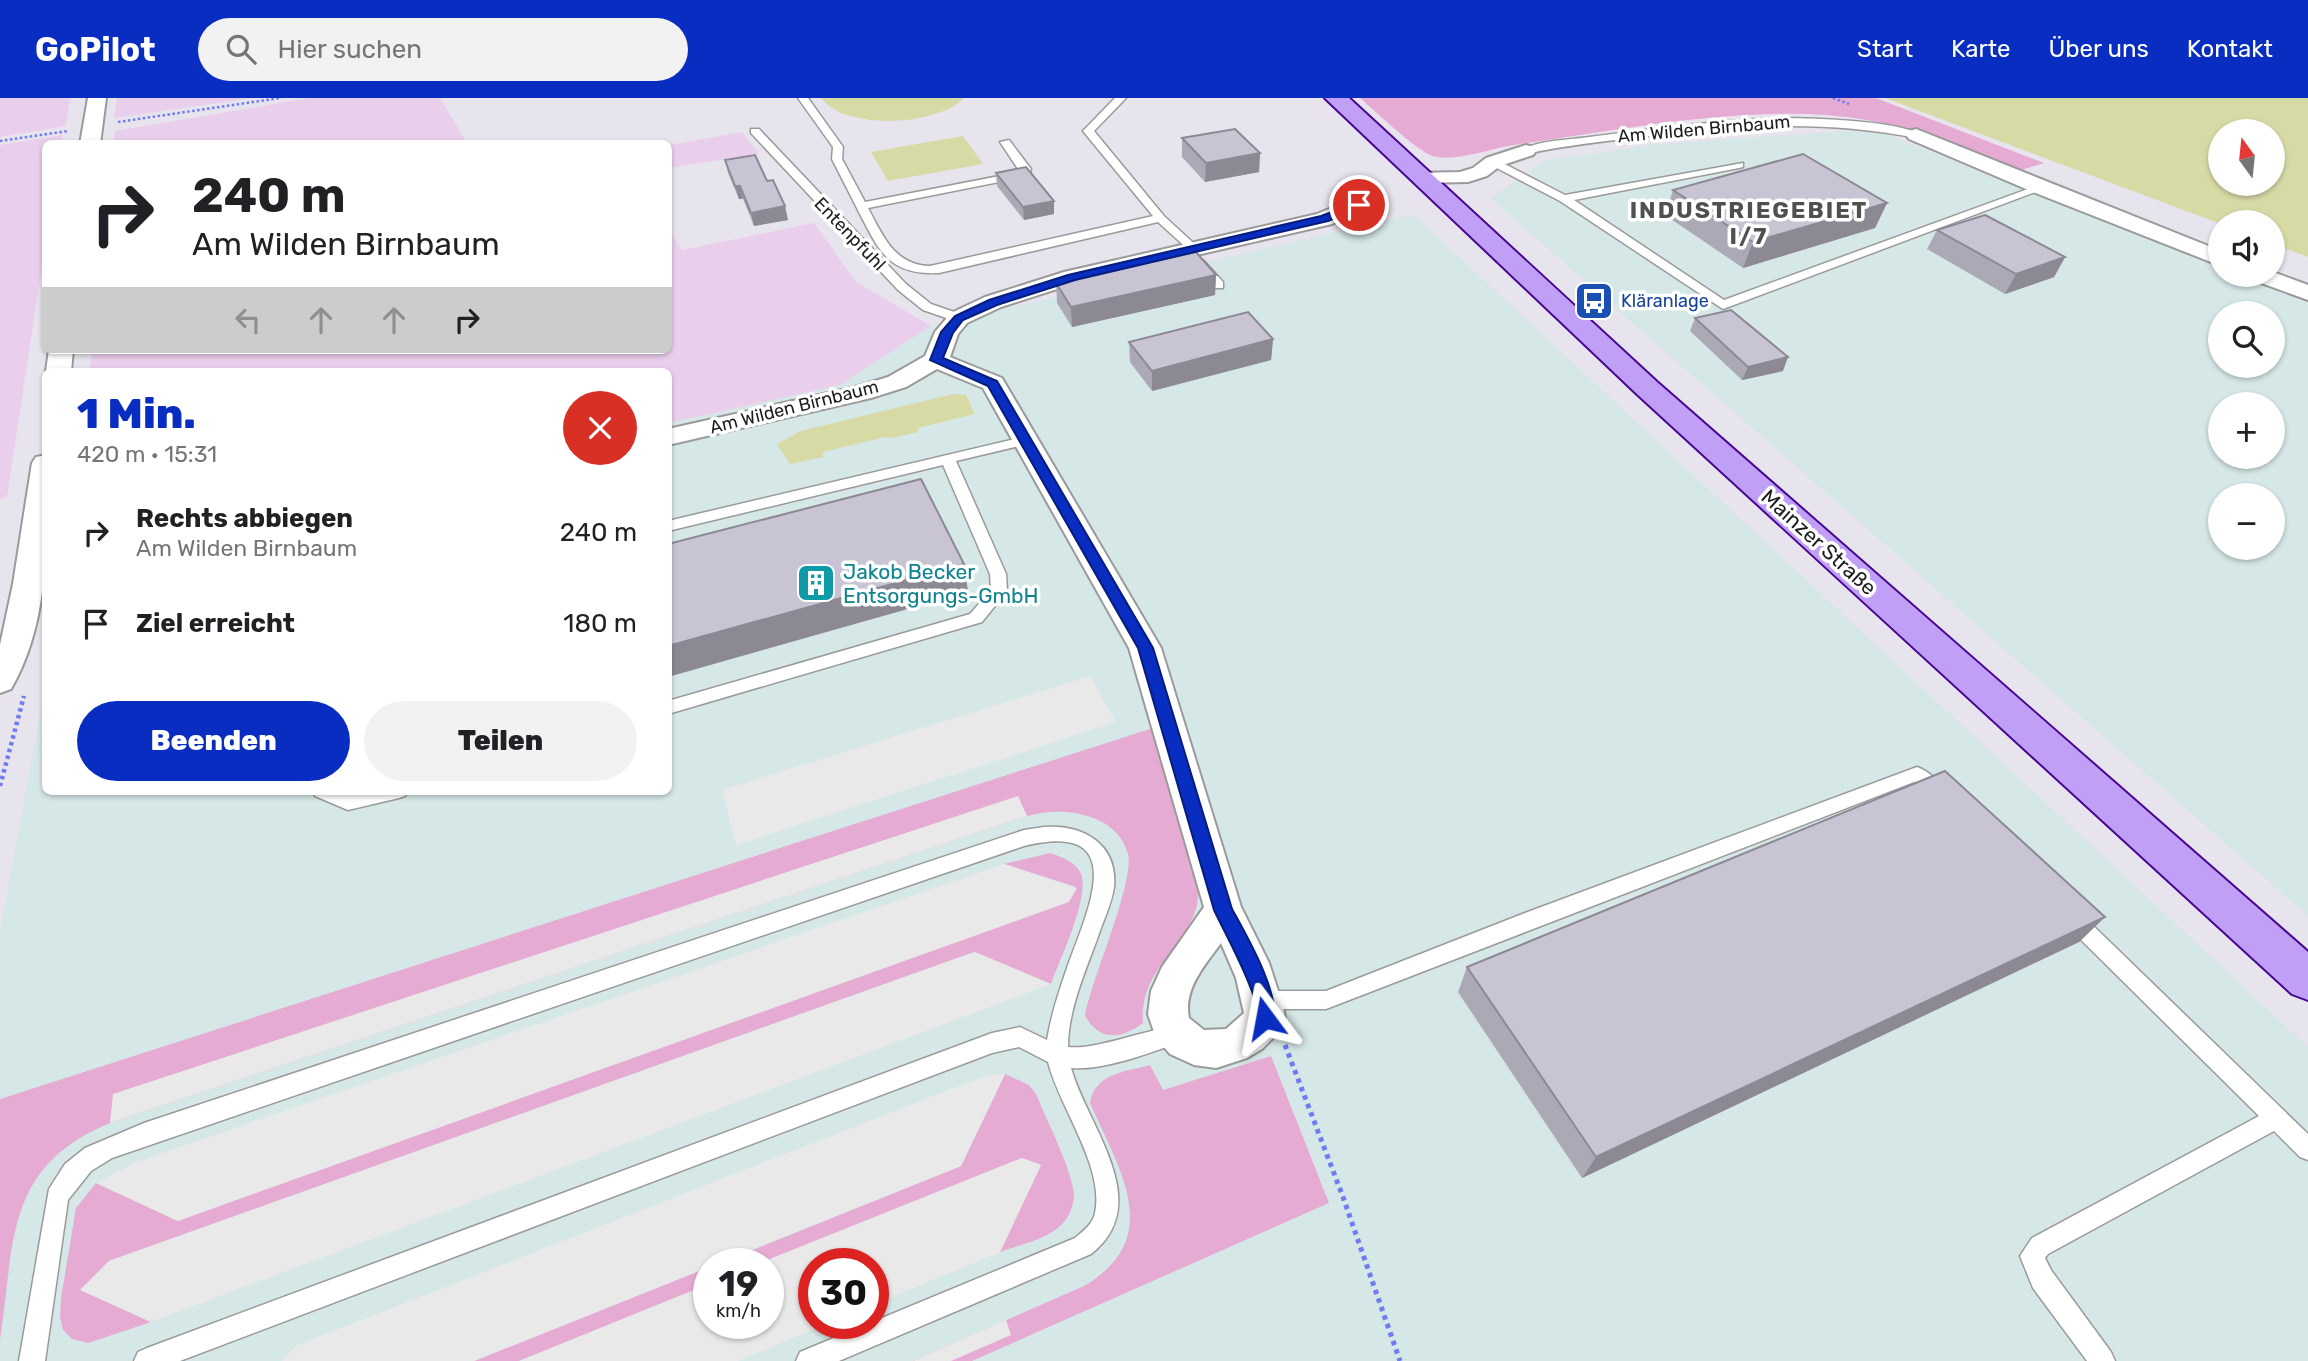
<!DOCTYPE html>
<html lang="de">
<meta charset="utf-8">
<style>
:root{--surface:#fff;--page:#f2f2f2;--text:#202124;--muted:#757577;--accent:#092dc1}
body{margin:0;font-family:Rubik,sans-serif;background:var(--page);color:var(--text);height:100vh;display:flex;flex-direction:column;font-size:26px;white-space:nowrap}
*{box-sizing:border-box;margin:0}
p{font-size:23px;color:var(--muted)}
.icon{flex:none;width:38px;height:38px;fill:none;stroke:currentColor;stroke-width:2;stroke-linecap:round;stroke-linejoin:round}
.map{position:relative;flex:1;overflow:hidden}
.panel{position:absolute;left:42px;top:270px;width:630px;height:427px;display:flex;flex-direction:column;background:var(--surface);border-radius:10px;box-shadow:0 2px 5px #0004}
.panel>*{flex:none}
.hud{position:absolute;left:42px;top:42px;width:630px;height:214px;border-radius:10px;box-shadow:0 2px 5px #0004;background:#fff;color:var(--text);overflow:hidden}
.needle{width:46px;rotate:345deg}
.tools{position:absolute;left:2208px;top:21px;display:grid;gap:14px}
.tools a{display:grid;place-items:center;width:77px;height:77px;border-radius:50%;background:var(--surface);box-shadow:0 2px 5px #0004;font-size:35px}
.speed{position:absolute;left:693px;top:1150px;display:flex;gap:14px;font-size:35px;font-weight:700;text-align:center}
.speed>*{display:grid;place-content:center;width:91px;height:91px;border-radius:50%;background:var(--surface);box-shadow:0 2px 5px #0004;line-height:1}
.speed small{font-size:18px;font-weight:400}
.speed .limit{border:10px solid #d22;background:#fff;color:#111}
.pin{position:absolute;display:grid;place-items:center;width:60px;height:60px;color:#fff;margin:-30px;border:4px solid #fff;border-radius:50%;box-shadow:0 2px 7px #0007}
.me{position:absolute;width:77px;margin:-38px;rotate:347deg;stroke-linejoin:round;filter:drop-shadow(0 0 5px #0008)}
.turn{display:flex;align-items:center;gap:24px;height:147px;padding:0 35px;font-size:32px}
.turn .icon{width:91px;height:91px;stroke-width:2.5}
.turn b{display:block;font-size:49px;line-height:60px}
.lanes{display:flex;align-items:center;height:66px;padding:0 35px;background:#0003;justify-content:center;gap:35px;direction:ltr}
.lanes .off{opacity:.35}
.round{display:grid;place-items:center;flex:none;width:74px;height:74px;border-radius:37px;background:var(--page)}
.summary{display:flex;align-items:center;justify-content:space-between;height:119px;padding:0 35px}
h1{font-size:42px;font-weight:800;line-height:52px;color:var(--accent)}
.action{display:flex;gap:14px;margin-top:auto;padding:14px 35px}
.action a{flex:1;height:80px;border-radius:42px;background:var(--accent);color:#fff;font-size:28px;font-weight:800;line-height:80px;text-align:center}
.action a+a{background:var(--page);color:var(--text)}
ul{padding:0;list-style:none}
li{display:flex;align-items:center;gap:21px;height:91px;padding:0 35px}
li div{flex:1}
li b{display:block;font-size:26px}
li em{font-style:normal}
header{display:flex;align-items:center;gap:42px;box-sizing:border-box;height:98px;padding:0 35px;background:var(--accent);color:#fff}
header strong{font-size:33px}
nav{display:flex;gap:38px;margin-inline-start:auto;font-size:24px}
.search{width:490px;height:63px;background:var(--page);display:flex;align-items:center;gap:18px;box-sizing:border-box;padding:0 24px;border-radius:38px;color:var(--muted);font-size:26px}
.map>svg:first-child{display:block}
.industrial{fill:#d6e7e7;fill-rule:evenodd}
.farmland{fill:#e9cfec}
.grass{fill:#e6abd3}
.parking{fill:#e9e9e9}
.water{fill:#d8daa6;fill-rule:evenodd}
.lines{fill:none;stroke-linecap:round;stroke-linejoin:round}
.service-casing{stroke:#9a9a9a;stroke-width:3}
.minor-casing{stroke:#9a9a9a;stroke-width:4}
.primary-casing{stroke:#480790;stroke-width:4}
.path-far2{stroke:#6f7bf3;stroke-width:2.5;stroke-dasharray:2.5 2.5;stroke-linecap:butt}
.path-far1{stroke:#6f7bf3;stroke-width:4.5;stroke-dasharray:3.5 3.5;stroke-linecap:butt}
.path{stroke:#6f7bf3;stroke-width:5;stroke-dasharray:4.5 4.5;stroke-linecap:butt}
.service{fill:#fff;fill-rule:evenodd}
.minor{fill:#fff;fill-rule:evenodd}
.primary{fill:#c09ff7;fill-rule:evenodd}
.wall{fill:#aca9b6}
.shaded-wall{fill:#8c8994}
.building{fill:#c8c4d4;stroke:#8c8994;stroke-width:2}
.route{fill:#092dc1;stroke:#061d7d;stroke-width:2}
.labels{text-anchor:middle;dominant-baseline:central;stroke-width:7;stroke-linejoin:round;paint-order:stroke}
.far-street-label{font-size:18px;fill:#1d1d1d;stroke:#fff}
.far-transit-label{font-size:18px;fill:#164399;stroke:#fff;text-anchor:start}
.street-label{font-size:21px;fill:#1d1d1d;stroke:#fff}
.culture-label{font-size:21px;fill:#0d838f;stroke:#fff;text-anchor:start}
.far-district-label{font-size:23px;font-weight:bold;letter-spacing:2px;fill:#505050;stroke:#fff}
</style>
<header>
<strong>GoPilot</strong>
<div class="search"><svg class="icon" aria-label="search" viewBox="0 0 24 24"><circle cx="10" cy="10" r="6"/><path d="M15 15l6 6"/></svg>Hier suchen</div>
<nav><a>Start</a><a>Karte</a><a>Über uns</a><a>Kontakt</a></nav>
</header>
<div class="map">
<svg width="2308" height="1263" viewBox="0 0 2308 1263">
<rect width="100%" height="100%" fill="#e8e4ee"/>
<g class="industrial">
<path d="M1873,31L2221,169V177H2239L2308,204V818L1490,100L1545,62L1660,46ZM2221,215H2273V268H2221ZM2221,306H2273V359H2221ZM2221,397H2273V450H2221Z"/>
<path d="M1413,116L2308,949V1263H0V833L45,589L46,693H668L669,325L840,287L931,228ZM709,1166H768V1225H709ZM814,1166H873V1225H814Z"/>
</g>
<g class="farmland">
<polygon points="0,0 70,0 66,28 0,39"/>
<polygon points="117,0 253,0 114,20"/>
<polygon points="309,0 440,0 467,45 114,45 115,33"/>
<polygon points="742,34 759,56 669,70 669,47"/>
<polygon points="63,37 61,45 46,46 45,149 7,399 0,401 0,47"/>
<polygon points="814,125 856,184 931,228 840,287 669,325 668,273 90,273 92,252 668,252 669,131 682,152"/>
</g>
<g class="grass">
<path d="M1360,0H1876L2044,65L2018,73C1934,34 1867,13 1773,16C1686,18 1599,35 1514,47C1492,50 1451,66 1430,57C1413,49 1376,14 1360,0Z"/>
<path d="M1153,630L1199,788C1198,795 1198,804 1196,811C1182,855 1139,873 1143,925C1121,941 1100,944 1085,918C1091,882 1135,784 1128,756C1123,739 1112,728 1096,721C1073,712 1052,712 1027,718L110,1025C4,1069 15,1144 0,1242V1001Z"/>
<path d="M1050,755C1062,759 1075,763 1081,776C1090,799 1060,861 1051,886L974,854L109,1163L81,1192L151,1224L88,1245L72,1241L63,1232L60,1219L61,1200L76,1110L96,1085L178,1123L1076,789L1004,766Z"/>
<path d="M1271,958L1329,1105L972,1263H913L1084,1188C1166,1140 1119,1071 1090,1005C1095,975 1125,974 1150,967L1163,992Z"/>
<path d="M1005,976L1029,987L1036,996C1046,1021 1074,1075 1074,1099C1073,1109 1068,1122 1060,1128C1045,1142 1019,1147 1000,1154L1041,1067L1022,1060L760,1165L718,1166L961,1068Z"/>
<polygon points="709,1169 709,1186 519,1263 474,1263"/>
</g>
<g class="parking">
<polygon points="1090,578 1116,624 736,747 722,692"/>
<polygon points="1018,698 1027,718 110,1025 113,996"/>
<polygon points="1004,766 1077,790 1069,804 178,1123 96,1085 136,1064"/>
<polygon points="975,854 1051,886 151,1224 80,1192 109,1163"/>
<polygon points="1005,976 961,1068 718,1165 709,1166 709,1169 474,1263 282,1263 295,1248 951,991 988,978"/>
<polygon points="1022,1060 1041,1067 1000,1154 873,1207 873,1166 814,1166 814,1225 829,1225 738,1263 519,1263 709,1186 709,1225 768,1225 768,1166 760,1165"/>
<polygon points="1006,1222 1011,1237 951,1263 913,1263"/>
</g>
<g class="water">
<path d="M821,0H964C937,28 845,33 821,0Z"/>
<path d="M1885,0H2308V159L2273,146V124L2221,126ZM2221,33H2273V86H2221Z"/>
<polygon points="963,38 983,66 888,83 871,54"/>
<polygon points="953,296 966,297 975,316 918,330 918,334 892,340 885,339 823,354 823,359 790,366 777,346 801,333"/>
</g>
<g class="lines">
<defs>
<g id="service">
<path d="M798,0H808L843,49L842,61L865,104L1020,74L1000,44L1009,42L1031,71L1029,78L868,110C883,138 894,167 930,168L1153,118L1083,33L1115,0H1126L1094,33L1164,118L1201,152L1191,154L1158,124L939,175C892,177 881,157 862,120C852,100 842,81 832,61L833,49Z"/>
<path d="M1777,20C1808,20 1898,22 1921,37L1916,40C1826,22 1739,27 1648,38C1607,43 1566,47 1526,56L1521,53C1537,42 1569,42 1589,39C1651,31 1714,23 1777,20Z"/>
<polygon points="751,31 759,31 906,186 931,206 963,217 963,223 955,223 923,212 898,192 751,35"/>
<polygon points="1489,62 1497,62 1565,97 1743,65 1743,69 1739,70 1574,102 1724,202 2036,88 2046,90 1723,211 1560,103 1489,66"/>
<polygon points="1196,163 1204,163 1223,184 1223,190 1215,190 1196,169"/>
<polygon points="1023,339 1028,340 1028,346 956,363 1006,476 1007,493 982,524 668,616 668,603 970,516 991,492 990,476 943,367 668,433 668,423"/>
<path d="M1917,669C1929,673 1942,686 1948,697L1945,702C1932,707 1923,693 1914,684L1326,911H1264L1257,909L1254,902L1257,895L1264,893H1326L1525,815Z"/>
<polygon points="312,693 339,693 349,697 368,693 408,693 405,698 399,700 348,712 315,698"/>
<path d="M1044,729C1083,726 1118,746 1114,789C1112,803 1106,817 1101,830C1088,868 1068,909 1068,949C1099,953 1168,923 1183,929L1187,936L1183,943C1153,954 1103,973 1071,970C1087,1028 1156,1105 1091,1156L839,1263H796L800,1254L1075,1140C1083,1133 1093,1126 1095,1115C1105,1069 1059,1009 1048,964L1019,949L992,955L180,1263H134L138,1254L147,1250L992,935L1020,929L1047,942C1051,917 1059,893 1067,870C1086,816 1134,721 1024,748L112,1060L91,1073L68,1102L45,1263H19L49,1091L65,1066L85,1050L144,1025L1024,732Z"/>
<polygon points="2073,813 2080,815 2308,1036 2308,1062 2300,1059 2274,1033 2048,1156 2045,1160 2051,1172 2111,1254 2115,1263 2087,1263 2033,1190 2020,1158 2032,1140 2259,1018 2066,827 2063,821 2066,815"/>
</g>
<g id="minor">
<polygon points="88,0 106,0 100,46 80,46"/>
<polygon points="1916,31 2221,153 2221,168 2033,94 1909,41 1906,37 1909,33"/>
<polygon points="1526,47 1533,49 1536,53 1533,57 1500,68 1487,78 1468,84 1421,85 1414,83 1411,79 1414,75 1460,74 1473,70 1486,60"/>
<path d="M1374,92L1381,94L1385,98L1381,102L1332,126L1079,184L1001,209L967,225L958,236L950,259L1002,280L1161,550L1241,809L1269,865L1283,908L1285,921L1279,934L1262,951L1247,960L1216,970L1194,967L1170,956L1156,940L1148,916L1151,893L1162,869L1204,809L1129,550L983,290L937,271L906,289L871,300L668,347V331L855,289L888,279L925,258L935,234L951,215L985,199L1064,174L1317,116ZM1221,845L1236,880L1244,915L1226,931L1204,932L1189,920C1183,891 1205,867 1221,845Z"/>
<polygon points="2273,174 2308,187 2308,202 2253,182 2250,177 2273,177"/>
<polygon points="49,252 73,252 71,273 46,273"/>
<path d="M46,357C46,436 52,520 11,591L0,595V547L13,486L32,365L36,359Z"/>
</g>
<polygon id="primary" points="1325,0 1349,0 1657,284 2308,854 2308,902 2292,896 1637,296"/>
</defs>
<use href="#service" class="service-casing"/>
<use href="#minor" class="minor-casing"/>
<use href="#primary" class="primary-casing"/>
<g class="path-far2">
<polyline points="1833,0 1849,6"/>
<polyline points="118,24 280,0"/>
<polyline points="0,43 68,33"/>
</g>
<polyline class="path-far1" points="0,688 24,598"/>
<polyline class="path" points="1285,947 1343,1099 1400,1263"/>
<use href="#service" class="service"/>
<use href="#minor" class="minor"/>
<use href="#primary" class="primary"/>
</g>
<g class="wall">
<polygon points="1182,40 1260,55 1259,74 1205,84 1182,59"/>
<polygon points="725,62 767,83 788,122 754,128 743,101 739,101 728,75"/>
<polygon points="996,75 1054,103 1054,116 1024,122 997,88"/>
<polygon points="1673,92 1887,105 1875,130 1743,170 1665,117"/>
<polygon points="1937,132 2065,159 2054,179 2005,196 1927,151"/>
<polygon points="1216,177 1215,197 1072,229 1057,205 1056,185"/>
<polygon points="1695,220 1783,273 1742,282 1690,233"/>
<polygon points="1273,241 1271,262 1152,293 1130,264 1129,244"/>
<polygon points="2105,819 2079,844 1582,1080 1458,894 1467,869"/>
</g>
<g class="shaded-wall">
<polygon points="1260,55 1259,74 1205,84 1206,65"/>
<polygon points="735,88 740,88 743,101 739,101"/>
<polygon points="1054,103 1054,116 1024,122 1023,109"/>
<polygon points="1887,105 1875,130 1743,170 1753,144"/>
<polygon points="785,108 788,122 754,128 751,115"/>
<polygon points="2065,159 2054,179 2005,196 2016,176"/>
<polygon points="1216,177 1215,197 1072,229 1071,209"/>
<polygon points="1273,241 1271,262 1152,293 1152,273"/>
<polygon points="1788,259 1783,273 1742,282 1748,269"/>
<polygon points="964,466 968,494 668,579 668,548"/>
<polygon points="2105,819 2079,844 1582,1080 1596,1059"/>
</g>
<g class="building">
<polygon points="1235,31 1260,55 1206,65 1182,40"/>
<polygon points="1803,56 1887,105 1753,144 1673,92"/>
<polygon points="755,57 767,83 773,82 785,108 751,115 740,88 735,88 725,62"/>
<polygon points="1026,69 1054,103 1023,109 996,75"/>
<polygon points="1985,117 2065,159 2016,176 1937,132"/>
<polygon points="1196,154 1216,177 1071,209 1056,185"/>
<polygon points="1731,212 1788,259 1748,269 1695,220"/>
<polygon points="1248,214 1273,241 1152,273 1129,244"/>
<polygon points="921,381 964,466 668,548 668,446"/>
<polygon points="1945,673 2105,819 1596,1059 1467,869"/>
</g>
<path class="route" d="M1359,104L1364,107L1363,109L1328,123L1075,182L997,207L963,222L953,235L943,260L997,283L1153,550L1232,811C1245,835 1284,901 1272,927L1265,929L1258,927C1254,918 1257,908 1254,899C1244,869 1228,841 1214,812L1138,550L988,288L930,262L941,234L955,218L989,202L1068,177L1321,118Z"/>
<defs>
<symbol id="bus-square" viewBox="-11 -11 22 22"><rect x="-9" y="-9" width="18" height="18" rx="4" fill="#1a4fb4" stroke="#fff"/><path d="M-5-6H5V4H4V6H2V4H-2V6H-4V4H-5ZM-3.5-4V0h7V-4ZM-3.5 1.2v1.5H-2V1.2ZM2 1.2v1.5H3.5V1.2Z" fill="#fff"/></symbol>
<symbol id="building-square" viewBox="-11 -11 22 22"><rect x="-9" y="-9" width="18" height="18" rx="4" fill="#0f9aa8" stroke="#fff"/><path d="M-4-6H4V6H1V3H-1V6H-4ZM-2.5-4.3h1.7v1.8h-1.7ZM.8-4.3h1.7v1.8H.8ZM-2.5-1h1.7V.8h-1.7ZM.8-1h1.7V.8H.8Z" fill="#fff"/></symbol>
</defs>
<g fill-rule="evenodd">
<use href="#bus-square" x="1572" y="181" width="44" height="44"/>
<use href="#building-square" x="794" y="463" width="44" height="44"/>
</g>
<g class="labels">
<g class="far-street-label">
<text transform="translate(1704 31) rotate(-5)">Am Wilden Birnbaum</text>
<text transform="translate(850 136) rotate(46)">Entenpfuhl</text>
<text transform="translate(794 309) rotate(-14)">Am Wilden Birnbaum</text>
</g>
<g class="far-transit-label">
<text x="1621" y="203">Kläranlage</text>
</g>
<g class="street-label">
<text transform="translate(1819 444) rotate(42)">Mainzer Straße</text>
</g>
<g class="culture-label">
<text x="843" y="473">Jakob Becker<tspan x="843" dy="24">Entsorgungs-GmbH</tspan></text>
</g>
<g class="far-district-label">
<text x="1749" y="112">INDUSTRIEGEBIET<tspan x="1749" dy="26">I/7</tspan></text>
</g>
</g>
</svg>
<div class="tools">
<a><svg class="needle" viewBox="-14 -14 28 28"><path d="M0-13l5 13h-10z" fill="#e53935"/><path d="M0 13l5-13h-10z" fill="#757577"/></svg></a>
<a><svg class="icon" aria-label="sound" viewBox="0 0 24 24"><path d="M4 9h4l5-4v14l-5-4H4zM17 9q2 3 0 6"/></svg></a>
<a><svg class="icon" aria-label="search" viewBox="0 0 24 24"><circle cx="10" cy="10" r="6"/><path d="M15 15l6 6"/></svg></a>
<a>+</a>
<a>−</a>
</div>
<div class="speed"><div>19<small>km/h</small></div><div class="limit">30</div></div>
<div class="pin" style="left:1359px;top:107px;background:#d93025"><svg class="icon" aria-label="arrive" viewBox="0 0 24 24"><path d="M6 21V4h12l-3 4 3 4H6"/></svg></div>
<svg class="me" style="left:1265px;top:920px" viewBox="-20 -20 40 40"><path d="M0-17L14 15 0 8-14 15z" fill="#092dc1" stroke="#fff" stroke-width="4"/></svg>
<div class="hud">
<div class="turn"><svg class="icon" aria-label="right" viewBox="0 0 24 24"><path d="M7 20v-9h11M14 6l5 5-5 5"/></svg><div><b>240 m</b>Am Wilden Birnbaum</div></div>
<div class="lanes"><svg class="icon off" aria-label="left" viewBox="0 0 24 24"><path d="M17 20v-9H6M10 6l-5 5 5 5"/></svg><svg class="icon off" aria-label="ahead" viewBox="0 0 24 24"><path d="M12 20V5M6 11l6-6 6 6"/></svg><svg class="icon off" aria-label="ahead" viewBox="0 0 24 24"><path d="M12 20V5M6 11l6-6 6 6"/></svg><svg class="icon" aria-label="right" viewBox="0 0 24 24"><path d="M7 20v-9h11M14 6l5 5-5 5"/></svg></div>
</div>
<section class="panel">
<div class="summary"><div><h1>1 Min.</h1><p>420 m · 15:31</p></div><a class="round" style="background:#d93025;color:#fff"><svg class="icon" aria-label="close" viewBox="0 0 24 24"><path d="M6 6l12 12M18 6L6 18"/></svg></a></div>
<ul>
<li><svg class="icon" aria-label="right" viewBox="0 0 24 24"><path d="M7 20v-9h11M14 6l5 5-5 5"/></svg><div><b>Rechts abbiegen</b><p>Am Wilden Birnbaum</p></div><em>240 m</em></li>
<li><svg class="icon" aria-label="arrive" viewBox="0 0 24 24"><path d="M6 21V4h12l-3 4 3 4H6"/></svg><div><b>Ziel erreicht</b></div><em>180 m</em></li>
</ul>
<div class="action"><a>Beenden</a><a>Teilen</a></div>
</section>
</div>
